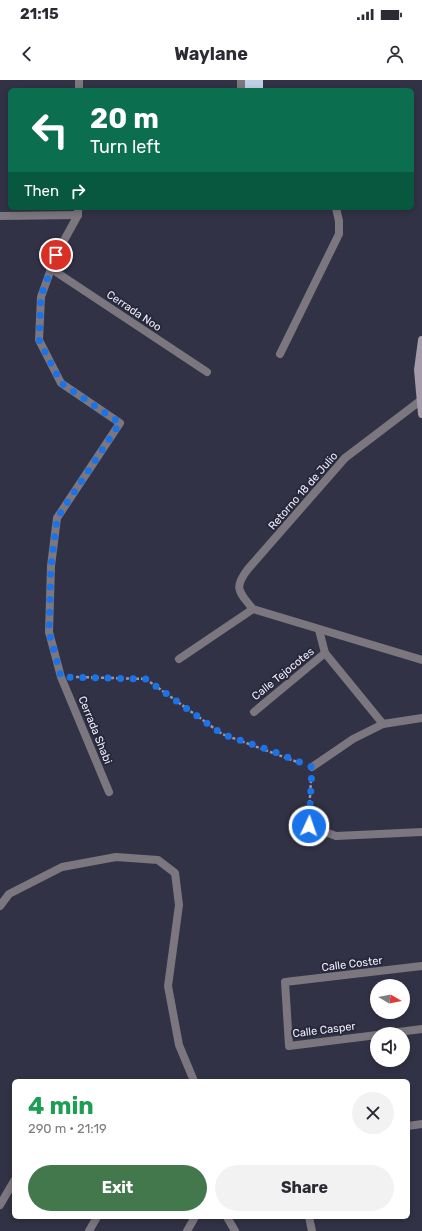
<!DOCTYPE html>
<meta charset="utf-8">
<style>
:root{--surface:#fff;--page:#f2f2f3;--text:#2b2b33;--muted:#7c7c81;--accent:#43774c}
body{margin:0;font-family:Rubik,sans-serif;background:var(--page);color:var(--text);height:100vh;display:flex;flex-direction:column;font-size:15px;white-space:nowrap}
*{box-sizing:border-box;margin:0}
p{font-size:13px;color:var(--muted)}
.icon{flex:none;width:22px;height:22px;fill:none;stroke:currentColor;stroke-width:2;stroke-linecap:round;stroke-linejoin:round}
.map{position:relative;flex:1;overflow:hidden}
.side{position:absolute;left:12px;top:999px;width:398px;height:140px;display:flex;flex-direction:column;background:var(--surface);border-radius:6px;box-shadow:0 2px 6px #0003}
.side>*{flex:none}
.hud{position:absolute;left:8px;top:8px;width:406px;height:122px;border-radius:6px;box-shadow:0 2px 6px #0003;background:#0b6e4f;color:#fff;overflow:hidden}
.needle{width:26px;rotate:99deg}
.fabs{position:absolute;left:370px;top:899px;display:grid;gap:8px}
.fabs a{display:grid;place-items:center;width:40px;height:40px;border-radius:50%;background:var(--surface);box-shadow:0 2px 6px #0003;font-size:20px}
.pin{position:absolute;display:grid;place-items:center;width:34px;height:34px;color:#fff;margin:-17px;border:2px solid #fff;border-radius:50%;box-shadow:0 1px 4px #0007}
.me{position:absolute;width:44px;margin:-22px;rotate:3deg;stroke-linejoin:round;filter:drop-shadow(0 0 3px #0008)}
.turn{display:flex;align-items:center;gap:14px;height:84px;padding:0 16px;font-size:18px}
.turn .icon{width:52px;height:52px;stroke-width:2.5}
.turn b{display:block;font-size:28px;line-height:34px}
.then{display:flex;align-items:center;height:38px;padding:0 16px;background:#0003;gap:8px;font-size:15px}
.round{display:grid;place-items:center;flex:none;width:42px;height:42px;border-radius:21px;background:var(--page)}
.summary{display:flex;align-items:center;justify-content:space-between;height:68px;padding:0 16px}
h1{font-size:24px;font-weight:700;line-height:30px;color:#1e9e55}
.cta{display:flex;gap:8px;margin-top:auto;padding:8px 16px}
.cta a{flex:1;height:46px;border-radius:24px;background:var(--accent);color:#fff;font-size:16px;font-weight:700;line-height:46px;text-align:center}
.cta a+a{background:var(--page);color:var(--text)}
.status{display:flex;justify-content:space-between;align-items:center;height:28px;padding:0 20px;background:var(--surface);direction:ltr}
.status svg{height:11px;fill:currentColor}
header{display:flex;justify-content:space-between;align-items:center;height:52px;padding:0 16px;background:var(--surface);font-size:18px;font-weight:700}
.map>svg:first-child{display:block}
.building{fill:#becee4}
.lines{fill:none;stroke-linecap:round;stroke-linejoin:round}
.path{stroke:#9898a8;stroke-width:2.5;stroke-dasharray:3 2;stroke-linecap:butt}
.street{stroke:#7c767f;stroke-width:8}
.secondary{stroke:#a49aa9;stroke-width:8}
.route{stroke:#1a73e8;stroke-width:7;stroke-dasharray:0 12.6}
.labels{text-anchor:middle;dominant-baseline:central;stroke-width:4;stroke-linejoin:round;paint-order:stroke}
.street-label{font-size:11px;fill:#eeeefb;stroke:#28283c}
</style>
<div class="status"><b>21:15</b><svg viewBox="0 0 49 12"><path d="M0 12V9h3v3zM5 12V6h3v6zM10 12V3h3v9zM15 12V0h3v12zM26 1h20v11H26zM47 4h2v5h-2z"/></svg></div>
<header><svg class="icon" aria-label="back" viewBox="0 0 24 24"><path d="M15 5l-7 7 7 7"/></svg>Waylane<svg class="icon" aria-label="person" viewBox="0 0 24 24"><circle cx="12" cy="8" r="4"/><path d="M4 21q1-7 8-7t8 7"/></svg></header>
<div class="map">
<svg width="422" height="1151" viewBox="0 0 422 1151">
<rect width="100%" height="100%" fill="#323246"/>
<rect class="building" x="244" y="0" width="19" height="10"/>
<g class="lines">
<g class="path">
<polyline points="76,597 146,599 222,654 300,683"/>
<polyline points="309,733 311,700"/>
</g>
<g class="street">
<polyline points="241,0 241,10"/>
<polyline points="79,10 79,0"/>
<polyline points="78,128 78,135 56,175 41,217 39,260 61,303 120,343 57,438 51,486 49,552 61,597 109,712"/>
<polyline points="0,136 78,135"/>
<polyline points="50,188 207,292"/>
<polyline points="280,274 339,154 339,141 336,128"/>
<path d="M420,321L345,378L248,489C233,508 239,512 253,529L422,580"/>
<polyline points="319,550 325,573 383,644"/>
<polyline points="179,579 253,529"/>
<polyline points="254,632 325,573"/>
<polyline points="312,687 353,659 383,644 422,638"/>
<polyline points="309,746 336,756 422,752"/>
<polyline points="0,826 9,814 62,787 116,777 158,780 175,793 179,825 168,906 179,965 194,1001"/>
<polyline points="383,954 422,949"/>
<polyline points="377,955 289,966 285,902 422,886"/>
<polyline points="408,1046 422,1044"/>
<polyline points="0,1125 14,1101"/>
<polyline points="227,1137 235,1151"/>
<polyline points="309,1137 312,1151"/>
<polyline points="89,1151 97,1137"/>
<polyline points="187,1151 195,1137"/>
</g>
<polyline class="secondary" points="422,260 418,290 422,334"/>
</g>
<g class="lines">
<polyline class="route" points="56,175 41,216 39,260 61,303 120,343 57,438 51,486 49,552 61,597 146,599 222,654 275,672 312,687 309,746"/>
</g>
<g class="labels">
<g class="street-label">
<text transform="translate(134 231) rotate(34)">Cerrada Noo</text>
<text transform="translate(303 411) rotate(-49)">Retorno 18 de Julio</text>
<text transform="translate(283 594) rotate(-39)">Calle Tejocotes</text>
<text transform="translate(95 650) rotate(68)">Cerrada Shabi</text>
<text transform="translate(352 884) rotate(-7)">Calle Coster</text>
<text transform="translate(324 950) rotate(-7)">Calle Casper</text>
</g>
</g>
</svg>
<div class="fabs">
<a><svg class="needle" viewBox="-14 -14 28 28"><path d="M0-13l5 13h-10z" fill="#e53935"/><path d="M0 13l5-13h-10z" fill="#7c7c81"/></svg></a>
<a><svg class="icon" aria-label="sound" viewBox="0 0 24 24"><path d="M4 9h4l5-4v14l-5-4H4zM17 9q2 3 0 6"/></svg></a>
</div>
<div class="pin" style="left:56px;top:175px;background:#d93025"><svg class="icon" aria-label="arrive" viewBox="0 0 24 24"><path d="M6 21V4h12l-3 4 3 4H6"/></svg></div>
<svg class="me" style="left:309px;top:746px" viewBox="-20 -20 40 40"><circle r="17" fill="#1a73e8" stroke="#fff" stroke-width="3"/><path d="M0-11L8 9 0 5-8 9z" fill="#fff"/></svg>
<div class="hud">
<div class="turn"><svg class="icon" aria-label="left" viewBox="0 0 24 24"><path d="M17 20v-9H6M10 6l-5 5 5 5"/></svg><div><b>20 m</b>Turn left</div></div>
<div class="then">Then<svg class="icon" aria-label="right" viewBox="0 0 24 24"><path d="M7 20v-9h11M14 6l5 5-5 5"/></svg></div>
</div>
<section class="side">
<div class="summary"><div><h1>4 min</h1><p>290 m · 21:19</p></div><a class="round"><svg class="icon" aria-label="close" viewBox="0 0 24 24"><path d="M6 6l12 12M18 6L6 18"/></svg></a></div>
<div class="cta"><a>Exit</a><a>Share</a></div>
</section>
</div>
